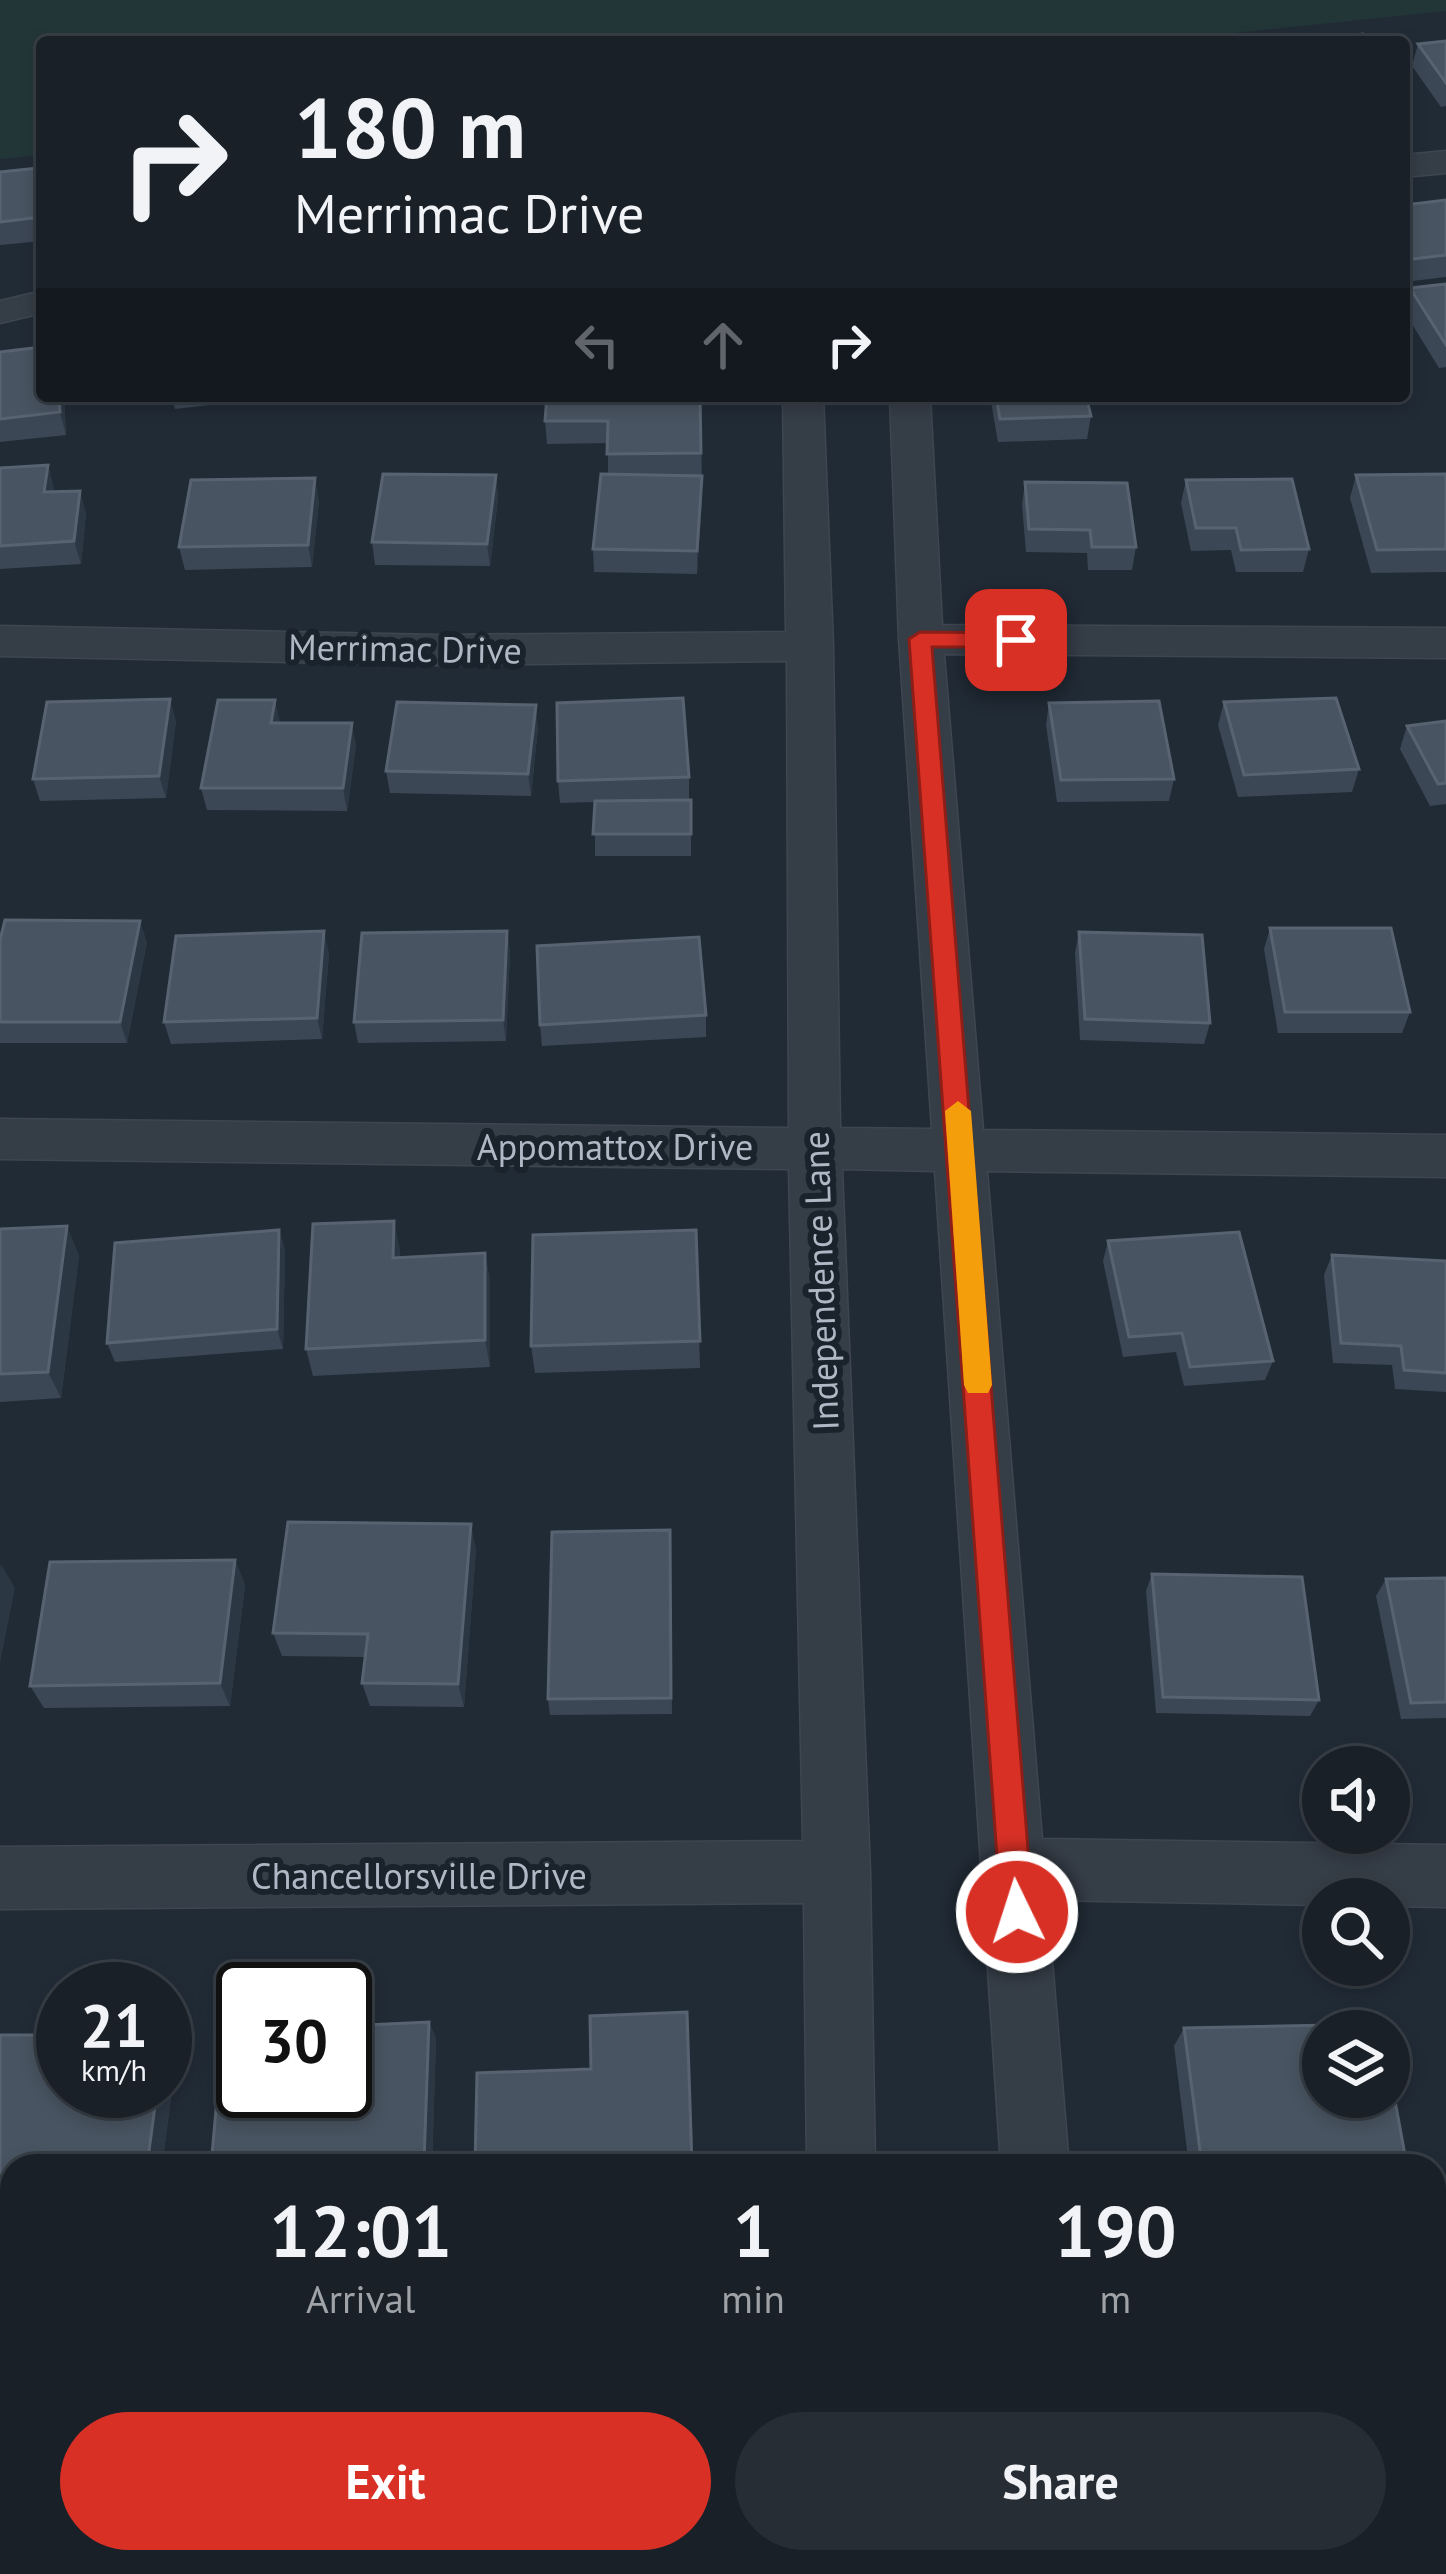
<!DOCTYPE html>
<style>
:root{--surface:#192028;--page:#262d34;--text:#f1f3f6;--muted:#9fa3a8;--line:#373e45;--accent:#d93025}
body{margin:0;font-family:"PT Sans",sans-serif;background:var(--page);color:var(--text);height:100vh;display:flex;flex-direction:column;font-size:45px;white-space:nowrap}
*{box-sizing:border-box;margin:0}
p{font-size:39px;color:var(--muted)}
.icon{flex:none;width:66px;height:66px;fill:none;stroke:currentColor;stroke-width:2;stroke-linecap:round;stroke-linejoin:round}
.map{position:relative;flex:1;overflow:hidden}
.sheet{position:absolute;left:0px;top:2154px;width:1446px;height:420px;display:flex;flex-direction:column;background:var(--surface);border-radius:36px 36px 0 0;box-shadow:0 6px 18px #0003,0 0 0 3px var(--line)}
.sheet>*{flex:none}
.banner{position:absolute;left:36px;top:36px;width:1374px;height:366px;border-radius:12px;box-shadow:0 6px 18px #0003,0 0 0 3px var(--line);background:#192028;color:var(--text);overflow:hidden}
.buttons{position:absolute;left:1302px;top:1746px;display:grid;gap:24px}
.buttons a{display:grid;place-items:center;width:108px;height:108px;border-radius:50%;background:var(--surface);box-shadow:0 6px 18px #0003,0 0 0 3px var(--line);font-size:60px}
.speed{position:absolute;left:36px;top:1962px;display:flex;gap:24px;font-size:60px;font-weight:700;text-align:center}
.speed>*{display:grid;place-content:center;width:156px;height:156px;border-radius:50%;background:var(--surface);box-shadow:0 6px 18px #0003,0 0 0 3px var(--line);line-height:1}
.speed small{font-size:30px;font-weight:400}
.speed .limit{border:6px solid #111;border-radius:18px;background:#fff;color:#111}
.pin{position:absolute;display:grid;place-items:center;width:102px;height:102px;color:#fff;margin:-51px;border-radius:24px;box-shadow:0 6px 18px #0006}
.me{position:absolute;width:132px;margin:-66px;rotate:356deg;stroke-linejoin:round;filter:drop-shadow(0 0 9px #0008)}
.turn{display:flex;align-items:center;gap:42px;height:252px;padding:0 60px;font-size:54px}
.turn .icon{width:156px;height:156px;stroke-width:2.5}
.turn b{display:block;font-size:84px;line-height:102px}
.lanes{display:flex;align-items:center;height:114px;padding:0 60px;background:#0003;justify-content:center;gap:60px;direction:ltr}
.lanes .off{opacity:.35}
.eta{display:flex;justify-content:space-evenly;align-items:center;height:204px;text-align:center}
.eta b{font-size:72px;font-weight:700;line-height:84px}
.cta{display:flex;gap:24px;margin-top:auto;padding:24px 60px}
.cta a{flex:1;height:138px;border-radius:72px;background:var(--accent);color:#fff;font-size:48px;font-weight:700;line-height:138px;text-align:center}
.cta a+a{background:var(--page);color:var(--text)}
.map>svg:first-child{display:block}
.green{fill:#233637}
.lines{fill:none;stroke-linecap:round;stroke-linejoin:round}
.street-casing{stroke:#3e4651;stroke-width:3}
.street{fill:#353d47;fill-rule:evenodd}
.wall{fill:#3c4755}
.shaded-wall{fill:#2c3744}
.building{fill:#485461;stroke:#586371;stroke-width:3}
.route{fill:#d93025;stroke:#8d1f18;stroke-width:3}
.slow{fill:#f59e0b}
.labels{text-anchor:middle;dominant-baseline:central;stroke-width:12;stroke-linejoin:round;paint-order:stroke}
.street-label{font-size:36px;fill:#afb8c4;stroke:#1a222b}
</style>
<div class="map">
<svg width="1446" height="2574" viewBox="0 0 1446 2574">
<rect width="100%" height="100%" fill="#212b36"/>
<polygon class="green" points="0,0 1446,0 1446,11 1148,42 42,42 42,155 0,159"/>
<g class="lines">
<defs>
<g id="street">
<polygon points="1446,151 1446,173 1404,177 1404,155"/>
<polygon points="42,291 42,313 0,323 0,301"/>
<polygon points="783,396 823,396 833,646 840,1128 932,1129 899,639 890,396 930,396 942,625 1446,628 1446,658 944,654 983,1130 1446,1135 1446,1177 987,1171 1042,1839 1446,1845 1446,1907 1389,1906 1389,1899 1323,1899 1323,1905 1047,1900 1069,2166 1001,2166 935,1171 842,1169 870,1872 875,2166 807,2166 804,1903 0,1909 0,1847 803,1841 789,1169 0,1159 0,1119 789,1128 787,661 435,665 0,656 0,626 435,635 786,632"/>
<rect x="808" y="2562" width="74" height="12"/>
<polygon points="1027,2562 1101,2562 1102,2574 1028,2574"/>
</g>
</defs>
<use href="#street" class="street-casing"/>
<use href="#street" class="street"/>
</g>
<g class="wall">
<polygon points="1446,41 1446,106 1441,107 1412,66 1418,44"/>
<polygon points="39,168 42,181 42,241 0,245 0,172"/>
<polygon points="1446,200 1446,277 1404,282 1404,205"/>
<polygon points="1446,284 1446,367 1439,368 1404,311 1410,288"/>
<polygon points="0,352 64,396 66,435 0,442"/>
<polygon points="172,396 286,396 175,409"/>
<polygon points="701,396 702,498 697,574 594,572 593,549 608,474 608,443 547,444 545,421"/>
<polygon points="990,396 1086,396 1091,416 1087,439 998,442"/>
<polygon points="48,465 54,492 86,513 81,564 0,569 0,468"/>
<polygon points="1446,474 1446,572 1371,573 1350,498 1356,475"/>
<polygon points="496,475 498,498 490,566 375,565 372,542"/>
<polygon points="1186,480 1309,549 1303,572 1236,572 1231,550 1191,551 1181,503"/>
<polygon points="1025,482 1136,547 1132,570 1088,570 1087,553 1026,552 1022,505"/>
<polygon points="319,501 312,567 185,570 179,547"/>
<polygon points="1224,702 1359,769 1352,792 1238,797 1218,725"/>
<polygon points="1049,703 1174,779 1169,801 1057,802 1046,725"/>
<polygon points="176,721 166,798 40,801 33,779"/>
<polygon points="1446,721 1446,804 1430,806 1400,749 1407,726"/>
<polygon points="280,723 356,745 347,811 207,810 201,788"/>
<polygon points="538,727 531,796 390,793 386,771"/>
<polygon points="689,777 689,799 644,800 691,800 691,856 595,856 595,802 560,803 558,781"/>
<polygon points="1270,928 1410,1012 1402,1033 1278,1033 1264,949"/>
<polygon points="507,931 510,953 506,1041 358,1043 354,1022"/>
<polygon points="1079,932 1210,1023 1204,1044 1080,1040 1075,953"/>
<polygon points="0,940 147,942 127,1043 0,1043"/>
<polygon points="329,953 322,1039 171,1044 164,1022"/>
<polygon points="706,1015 706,1037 542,1046 540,1025"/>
<polygon points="0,1229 79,1255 61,1398 0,1402"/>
<polygon points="279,1230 285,1250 283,1349 115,1362 107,1343"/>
<polygon points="696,1230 700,1368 535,1373 531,1346"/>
<polygon points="1108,1241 1273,1361 1265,1380 1184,1386 1176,1352 1123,1357 1103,1261"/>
<polygon points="400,1249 400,1257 485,1253 490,1281 490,1367 313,1376 306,1349"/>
<polygon points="1332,1255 1446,1261 1446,1392 1395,1389 1392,1365 1333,1363 1324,1275"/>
<polygon points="670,1530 672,1714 550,1715 548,1699"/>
<polygon points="476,1549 464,1707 370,1706 362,1683 365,1657 282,1656 273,1633"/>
<polygon points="235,1560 245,1585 230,1706 44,1708 30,1686"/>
<polygon points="1152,1574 1319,1700 1310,1716 1156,1713 1146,1591"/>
<polygon points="1446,1578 1446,1718 1401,1719 1376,1596 1386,1579"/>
<polygon points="429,2022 436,2039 432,2166 211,2166"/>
<polygon points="1184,2028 1407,2166 1189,2166 1174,2046"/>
<polygon points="0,2035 165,2035 177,2051 162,2166 12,2166 12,2201 0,2201"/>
<polygon points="1217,2562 1434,2562 1438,2574 1218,2574"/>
</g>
<g class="shaded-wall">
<polygon points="39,168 42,181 42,222 41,217"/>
<polygon points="59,396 64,396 66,435 60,412"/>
<polygon points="48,465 54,488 51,515 44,492"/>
<polygon points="496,475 498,498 490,566 487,544"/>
<polygon points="702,476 702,498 697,574 697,551"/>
<polygon points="315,478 319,501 312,567 308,545"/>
<polygon points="80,491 86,513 81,564 74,541"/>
<polygon points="170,699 176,721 166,798 159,776"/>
<polygon points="275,700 280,722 276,746 271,723"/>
<polygon points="536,705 538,727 531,796 528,774"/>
<polygon points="352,723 356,745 347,811 343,788"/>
<polygon points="140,921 147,942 127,1043 120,1022"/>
<polygon points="324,931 329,953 322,1039 317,1018"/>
<polygon points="507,931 510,953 506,1041 503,1020"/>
<polygon points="394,1221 400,1249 399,1286 393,1258"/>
<polygon points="67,1226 79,1255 61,1398 48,1372"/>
<polygon points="279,1230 285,1250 283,1349 277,1329"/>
<polygon points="485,1253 490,1281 490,1367 485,1340"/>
<polygon points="471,1524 476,1549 464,1707 458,1684"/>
<polygon points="235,1560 245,1585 230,1706 220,1683"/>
<polygon points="1,1564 15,1588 0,1663 0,1568"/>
<polygon points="429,2022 436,2039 432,2166 426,2166 424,2162"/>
<polygon points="165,2035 177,2051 162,2166 147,2166 157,2091 165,2091"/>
<polygon points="325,2562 335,2562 334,2574 324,2574"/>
</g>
<g class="building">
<polygon points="1363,34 1369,42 1312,42 1310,39"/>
<polygon points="1446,41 1446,83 1418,44"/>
<polygon points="39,168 41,217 0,222 0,172"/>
<polygon points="1446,200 1446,255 1404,260 1404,205"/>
<polygon points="1446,284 1446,345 1410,288"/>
<polygon points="42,347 42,396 59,396 60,412 0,419 0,352"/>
<polygon points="547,396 700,396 701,453 607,454 608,421 545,421"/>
<polygon points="996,396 1086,396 1091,416 1000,419"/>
<polygon points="48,465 44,492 80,491 74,541 0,546 0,468"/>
<polygon points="383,474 496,475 487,544 372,542"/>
<polygon points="601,474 702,476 697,551 593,549"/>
<polygon points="1446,474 1446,549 1377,550 1356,475"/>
<polygon points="315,478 308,545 179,547 191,480"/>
<polygon points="1292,479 1309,549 1241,550 1236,528 1196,528 1186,480"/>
<polygon points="1025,482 1127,483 1136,547 1092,547 1090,530 1029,529"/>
<polygon points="683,698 689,777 558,781 557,703"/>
<polygon points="1336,698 1359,769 1244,775 1224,702"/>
<polygon points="170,699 159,776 33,779 47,702"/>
<polygon points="218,700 275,700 271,723 352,723 343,788 201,788"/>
<polygon points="1159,701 1174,779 1061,780 1049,703"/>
<polygon points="397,702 536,705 528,774 386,771"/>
<polygon points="1446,721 1446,783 1438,784 1407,726"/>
<polygon points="691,800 691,834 593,834 595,801"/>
<polygon points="5,920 140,921 120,1022 0,1022 0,940"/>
<polygon points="1270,928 1391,928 1410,1012 1285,1012"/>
<polygon points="324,931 317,1018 164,1022 176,936"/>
<polygon points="507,931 503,1020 354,1022 362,933"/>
<polygon points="1079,932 1202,935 1210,1023 1085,1019"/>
<polygon points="699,937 706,1015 540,1025 537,946"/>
<polygon points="394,1221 393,1258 485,1253 485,1340 306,1349 313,1224"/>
<polygon points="67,1226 48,1372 0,1374 0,1229"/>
<polygon points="279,1230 277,1329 107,1343 115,1243"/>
<polygon points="696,1230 700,1341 531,1346 533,1235"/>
<polygon points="1239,1232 1273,1361 1190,1367 1182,1333 1129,1337 1108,1241"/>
<polygon points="1332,1255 1446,1261 1446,1373 1404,1370 1401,1346 1341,1343"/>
<polygon points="288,1522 471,1524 458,1684 362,1683 368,1634 273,1633"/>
<polygon points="670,1530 671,1698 548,1699 552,1532"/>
<polygon points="235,1560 220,1683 30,1686 50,1562"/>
<polygon points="1152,1574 1302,1577 1319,1700 1163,1697"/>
<polygon points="1446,1578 1446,1702 1411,1703 1386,1579"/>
<polygon points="687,2012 692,2166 475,2166 477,2073 591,2069 590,2016"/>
<polygon points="429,2022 424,2162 344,2166 211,2166 223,2031 243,2030 243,2091 345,2091 345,2026"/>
<polygon points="1381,2024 1382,2031 1323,2031 1323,2097 1389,2097 1389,2068 1407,2166 1202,2166 1184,2028"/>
<polygon points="0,2035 63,2035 63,2091 157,2091 147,2166 12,2166 12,2187 0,2187"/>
<polygon points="1434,2553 1438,2574 1232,2574 1230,2562 1434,2562"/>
<polygon points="165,2562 325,2562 324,2574 163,2574"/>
<polygon points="565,2562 687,2562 687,2574 564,2574"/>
</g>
<polygon class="route" points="920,632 1016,633 1027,640 1016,647 932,647 1033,1912 1028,1923 1017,1928 1006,1923 1001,1912 909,639"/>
<polygon class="slow" points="958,1101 971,1111 992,1385 988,1393 968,1393 964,1385 945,1111"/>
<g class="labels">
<g class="street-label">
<text transform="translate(405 648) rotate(1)">Merrimac Drive</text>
<text x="615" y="1146">Appomattox Drive</text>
<text transform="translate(820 1281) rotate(-92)">Independence Lane</text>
<text x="419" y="1875">Chancellorsville Drive</text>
</g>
</g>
</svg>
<div class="buttons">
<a><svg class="icon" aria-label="sound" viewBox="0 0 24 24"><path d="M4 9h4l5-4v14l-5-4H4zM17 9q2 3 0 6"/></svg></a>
<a><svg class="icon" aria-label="search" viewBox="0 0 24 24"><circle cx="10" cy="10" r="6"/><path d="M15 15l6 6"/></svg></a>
<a><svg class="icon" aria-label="layers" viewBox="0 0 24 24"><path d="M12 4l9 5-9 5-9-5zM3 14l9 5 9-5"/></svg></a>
</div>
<div class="speed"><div>21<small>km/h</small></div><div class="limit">30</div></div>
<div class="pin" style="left:1016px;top:640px;background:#d93025"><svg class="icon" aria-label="arrive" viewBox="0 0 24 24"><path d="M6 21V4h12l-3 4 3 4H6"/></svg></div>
<svg class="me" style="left:1017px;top:1912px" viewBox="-20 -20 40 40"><circle r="17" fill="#d93025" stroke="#fff" stroke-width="3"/><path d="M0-11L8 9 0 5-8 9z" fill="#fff"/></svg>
<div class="banner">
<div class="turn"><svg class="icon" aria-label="right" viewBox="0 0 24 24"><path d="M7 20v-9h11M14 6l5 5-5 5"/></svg><div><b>180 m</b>Merrimac Drive</div></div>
<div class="lanes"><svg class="icon off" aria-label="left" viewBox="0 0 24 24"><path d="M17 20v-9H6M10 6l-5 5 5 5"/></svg><svg class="icon off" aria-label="ahead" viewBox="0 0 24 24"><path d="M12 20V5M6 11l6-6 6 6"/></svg><svg class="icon" aria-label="right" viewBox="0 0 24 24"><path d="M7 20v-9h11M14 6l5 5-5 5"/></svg></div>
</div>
<section class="sheet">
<div class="eta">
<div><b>12:01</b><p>Arrival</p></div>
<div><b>1</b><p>min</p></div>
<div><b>190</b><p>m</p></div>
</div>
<div class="cta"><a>Exit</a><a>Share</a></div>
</section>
</div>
